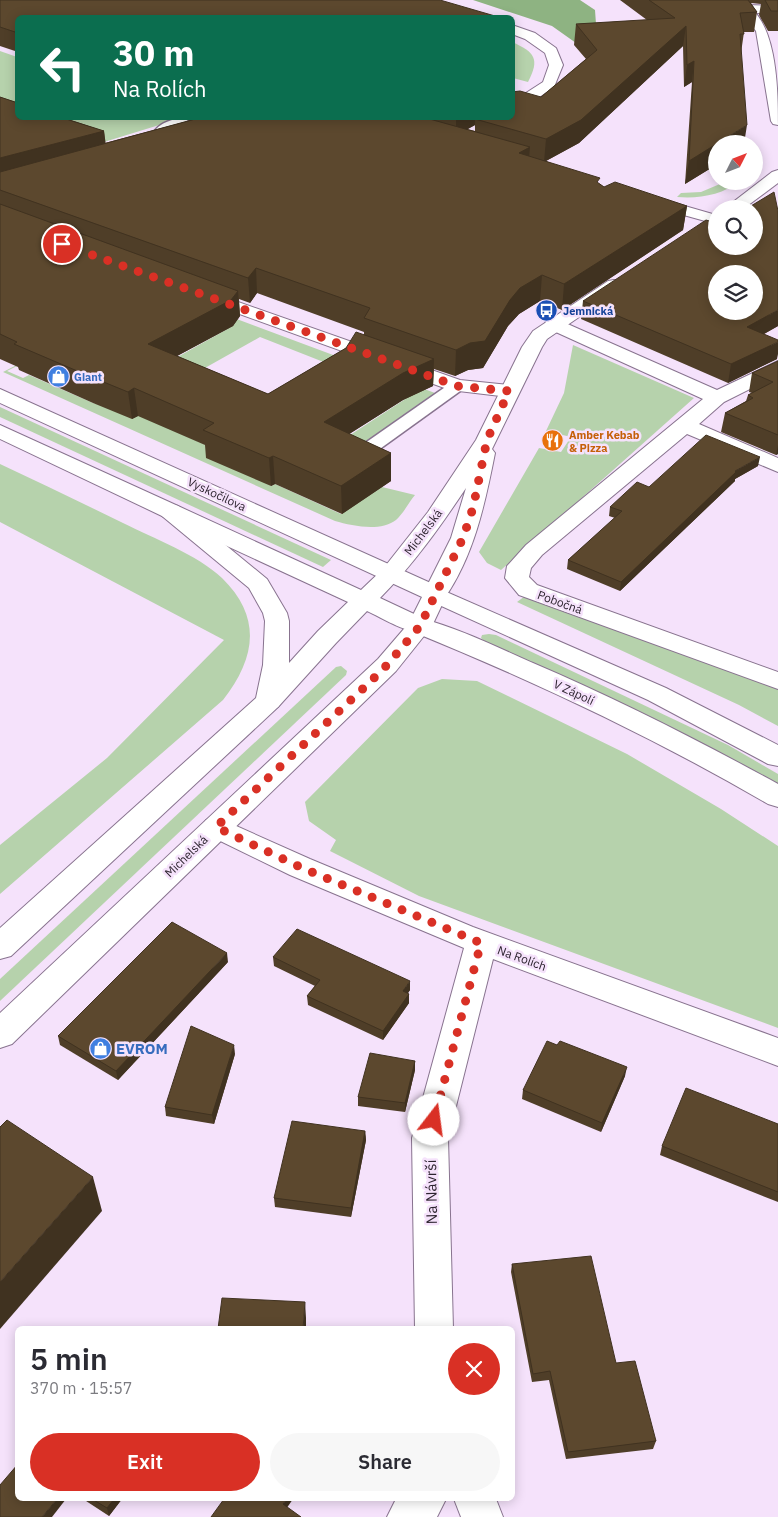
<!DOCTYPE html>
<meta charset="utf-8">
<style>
:root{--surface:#fff;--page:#f7f7f7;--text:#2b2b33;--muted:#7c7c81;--accent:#d93025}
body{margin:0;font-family:"IBM Plex Sans",sans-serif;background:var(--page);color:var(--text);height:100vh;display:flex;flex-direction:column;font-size:19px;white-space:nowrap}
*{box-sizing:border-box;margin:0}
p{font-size:16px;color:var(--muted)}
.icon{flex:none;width:28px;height:28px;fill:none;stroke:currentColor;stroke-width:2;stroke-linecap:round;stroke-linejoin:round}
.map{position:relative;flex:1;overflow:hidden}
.sheet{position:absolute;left:15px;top:1326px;width:500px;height:175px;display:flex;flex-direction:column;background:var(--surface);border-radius:8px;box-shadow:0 2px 12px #0003}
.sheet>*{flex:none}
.banner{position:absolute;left:15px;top:15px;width:500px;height:105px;border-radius:8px;box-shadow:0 2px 12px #0003;background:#0b6e4f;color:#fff;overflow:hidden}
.needle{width:32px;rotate:48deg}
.tools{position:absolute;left:708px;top:135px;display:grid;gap:10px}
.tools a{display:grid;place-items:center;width:55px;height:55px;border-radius:50%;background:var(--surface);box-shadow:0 2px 12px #0003;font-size:25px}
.pin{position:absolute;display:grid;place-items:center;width:42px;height:42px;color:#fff;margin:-21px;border:2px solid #fff;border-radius:50%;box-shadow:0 1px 5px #0007}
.me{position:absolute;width:55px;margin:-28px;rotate:15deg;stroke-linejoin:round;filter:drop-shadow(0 0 4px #0008)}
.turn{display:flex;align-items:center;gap:18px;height:105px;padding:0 15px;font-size:22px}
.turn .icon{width:65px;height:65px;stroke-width:2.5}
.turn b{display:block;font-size:35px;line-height:42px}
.round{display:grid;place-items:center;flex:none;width:52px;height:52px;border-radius:26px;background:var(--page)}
.head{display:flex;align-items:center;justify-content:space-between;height:85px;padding:0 15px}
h1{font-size:30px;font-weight:600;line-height:38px}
.action{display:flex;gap:10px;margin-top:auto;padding:10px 15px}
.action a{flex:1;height:58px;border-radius:30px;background:var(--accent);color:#fff;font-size:20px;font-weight:600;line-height:58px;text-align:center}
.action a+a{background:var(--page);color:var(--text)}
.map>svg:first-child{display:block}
.green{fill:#b6d2ac}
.forest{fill:#8eb382}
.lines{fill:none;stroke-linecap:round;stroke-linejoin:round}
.service-casing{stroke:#88738f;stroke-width:3}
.minor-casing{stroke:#88738f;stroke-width:2}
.tertiary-casing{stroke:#88738f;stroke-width:2}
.secondary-casing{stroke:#88738f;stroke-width:2}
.service{fill:#fff;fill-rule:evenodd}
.minor{fill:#fff;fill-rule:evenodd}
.tertiary{fill:#fff;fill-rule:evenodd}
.secondary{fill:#fff;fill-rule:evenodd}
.wall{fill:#4f3e28;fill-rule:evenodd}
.shaded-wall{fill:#403220}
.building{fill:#5c482e;stroke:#403220;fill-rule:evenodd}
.route{stroke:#d93025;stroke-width:9;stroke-dasharray:0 16.2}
.labels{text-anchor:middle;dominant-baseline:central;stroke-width:5;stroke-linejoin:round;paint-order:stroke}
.far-transit-label{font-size:11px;font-weight:bold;fill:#164399;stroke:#f5e2fb;text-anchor:start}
.far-shop-label{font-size:11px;font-weight:bold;fill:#366cbe;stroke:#f5e2fb;text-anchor:start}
.far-food-label{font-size:11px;font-weight:bold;fill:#c56008;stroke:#f5e2fb;text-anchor:start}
.street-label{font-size:12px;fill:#2e2530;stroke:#f5e2fb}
.near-shop-label{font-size:15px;font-weight:bold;fill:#366cbe;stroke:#f5e2fb;text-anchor:start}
.near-street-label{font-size:15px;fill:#2e2530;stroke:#f5e2fb}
</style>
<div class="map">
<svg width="778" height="1517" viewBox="0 0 778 1517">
<rect width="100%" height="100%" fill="#f5e2fb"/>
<g class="green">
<path d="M512,42C535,52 540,59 528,82L513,78Z"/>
<polygon points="0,51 17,57 17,114 0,108"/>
<polygon points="29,118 182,118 104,142"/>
<path d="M727,181H740C722,195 699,199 677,197L681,193L701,192Z"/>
<path d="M194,303L435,393L430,399L364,443L344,439L410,396L260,337L180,382L149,373L231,327L188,310L39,355L7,371L23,378L29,375L93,403L139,415L217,450L271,486L275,484L341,514L382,487L415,495C409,502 403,514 396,520C380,532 353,526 335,521L3,372L87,329Z"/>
<polygon points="573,345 694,398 501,570 487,563 479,552 539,448 561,452 571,437 546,431 564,393"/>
<polygon points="0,407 331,560 323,567 0,417"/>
<path d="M0,464C41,483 82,503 123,523C153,538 198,555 222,578C263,618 255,659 223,700L0,894V845L107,758L224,640L0,522Z"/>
<polygon points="525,596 778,687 778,726 739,705 517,602"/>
<polygon points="489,634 496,635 728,745 778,774 778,789 486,643 481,638 482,635"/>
<polygon points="341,666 347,671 346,675 0,1001 0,979 336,667"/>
<polygon points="442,679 477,681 627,754 721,809 778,846 778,1028 419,896 330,851 336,840 309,821 305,802 418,688"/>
</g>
<polygon class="forest" points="473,0 580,0 595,10 596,24 576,43 552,26"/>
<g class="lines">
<defs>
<g id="service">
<path d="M178,118H186L188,120C179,128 172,126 162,137L165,144L163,147H155L150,137C159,124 163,123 178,118Z"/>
<polygon points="457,381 463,383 465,386 463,389 370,456 364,457 358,456 355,452 358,448 451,383"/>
</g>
<g id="minor">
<polygon points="744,5 778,6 778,14 740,12 738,9"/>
<polygon points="512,25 535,33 556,48 563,65 554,87 517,112 512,113 512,102 543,82 549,65 545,53 525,39 512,34"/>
<polygon points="650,196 716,215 716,224 644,204 642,201 644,198"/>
<polygon points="204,290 460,380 509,385 516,387 519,391 516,395 509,397 450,390 198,299 195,295 198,291"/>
<polygon points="554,318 717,390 778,361 778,375 724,402 699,424 778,458 778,472 687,434 542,555 531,568 529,577 537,585 778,672 778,689 519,595 505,578 507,566 526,545 703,399 547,328 545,324 547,320"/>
<polygon points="435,587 666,688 778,745 778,766 768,764 648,700 426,599 423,594 426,589"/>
<path d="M420,618C458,628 497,647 533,663C617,699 698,740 778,784V807L768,804C653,737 534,681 411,631L408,626L411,621Z"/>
<polygon points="216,817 310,859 473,927 778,1038 778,1066 493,959 448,1138 453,1329 415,1329 412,1138 464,948 290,875 206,834 202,827 206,820"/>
<polygon points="396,1499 446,1499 437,1517 387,1517"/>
<polygon points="454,1499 496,1499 503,1517 461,1517"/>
</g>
<g id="tertiary">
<path d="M721,0C726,0 732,0 736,0C778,11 778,91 778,125L773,124L771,121L756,31L743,15Z"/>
<polygon points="778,170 778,183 743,209 724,209 772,172"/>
<path d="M614,280L620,281L623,285L620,289L547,339L542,347L492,449L495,453C485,504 474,556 444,599L435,601L426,599L423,594L451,538L466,488C440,527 413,565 380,598L429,621L432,626L429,631C409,636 385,619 367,611L336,643L278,707L269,710L260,707L256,701L260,695L318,631L348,602L162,516L159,511L162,506L170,504L178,506L361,590L383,569L428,512L476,440L522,347L533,331L608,281Z"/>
</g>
<g id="secondary">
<polygon points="0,389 444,589 447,594 432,626 396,671 12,1044 0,1048 0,1013 378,659 409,623 422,597 0,403"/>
<polygon points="0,425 178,506 267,579 287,613 289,621 289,665 282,701 278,707 11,956 0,959 0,928 256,698 263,665 265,621 263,613 249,588 162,516 0,439"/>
</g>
</defs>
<use href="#service" class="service-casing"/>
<use href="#minor" class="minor-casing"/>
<use href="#tertiary" class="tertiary-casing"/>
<use href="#secondary" class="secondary-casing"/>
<use href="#service" class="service"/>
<use href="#minor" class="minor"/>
<use href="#tertiary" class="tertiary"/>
<use href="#secondary" class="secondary"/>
</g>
<g class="wall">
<polygon points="0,0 495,16 495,18 18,18 18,52 0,46"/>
<path d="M620,0H778V31H768L759,15L761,4L751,3L757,12L754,32H744L741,53L716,144V165L685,184L692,82L684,87L683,46L579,143L546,161L600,184L604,187L687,206L683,230L562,310L540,301L519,314L508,326L483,368L468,370L455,376L434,369L433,386L403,400L349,434L391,453V481L342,514L275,484L271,486L206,458L205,445L138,416L132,419L93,403L19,370L18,367L0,359V97L104,131L105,143L199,118H512L541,97L586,59L574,45L576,24L647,20ZM475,125V131L467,129ZM257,293L364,332V335L346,348L268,394L177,356L233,326L240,316L239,299L250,303Z"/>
<polygon points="716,246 778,326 764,334 777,359 728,383 581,319 583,301"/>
<polygon points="778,361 778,454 776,455 721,432 725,413 746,401 748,395 752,393 749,392 752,373"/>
<polygon points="758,466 735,479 735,481 620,591 567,569 568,560 615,518 609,516 610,507 649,487"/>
<polygon points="273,957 410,990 407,994 409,994 409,1003 383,1040 308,1005 307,996 315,986 274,966"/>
<polygon points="228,962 118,1080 60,1045 58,1036"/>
<polygon points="557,1045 625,1076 601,1132 522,1099 523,1090"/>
<polygon points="235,1054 214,1124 166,1116 165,1107"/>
<polygon points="415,1061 415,1070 405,1112 358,1106 358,1097"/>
<polygon points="778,1124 778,1202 660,1155 662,1146"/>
<polygon points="365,1131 366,1140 351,1217 275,1207 274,1198"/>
<polygon points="512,1264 616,1363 656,1441 653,1449 566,1459 549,1380 532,1382 511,1272"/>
<polygon points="83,1499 122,1499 109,1516"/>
</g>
<g class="shaded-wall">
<polygon points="686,26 683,46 579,143 544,162 546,139"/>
<polygon points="694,61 692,82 684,87 687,65"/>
<polygon points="456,118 487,118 475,119 475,125 456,136"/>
<polygon points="747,125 744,144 716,144 716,165 685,184 689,161"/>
<polygon points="104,131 107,153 0,183 0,158"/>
<polygon points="530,147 528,170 519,153"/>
<polygon points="687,206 683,230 562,310 564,284"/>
<polygon points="256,268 257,293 250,303 248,278"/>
<polygon points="542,275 540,301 519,314 508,326 483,368 468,370 455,376 456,350 470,343 520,288"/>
<polygon points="238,291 240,316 233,326 151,370 148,344"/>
<polygon points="778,310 778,326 744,345 747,327"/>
<polygon points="778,342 778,354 777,359 728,383 731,364"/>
<polygon points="434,359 433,386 403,400 324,450 324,422 403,373"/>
<polygon points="134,388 138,416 132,419 128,392"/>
<polygon points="778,445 778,454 776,455"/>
<polygon points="391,453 391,481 342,514 341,486"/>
<polygon points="273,456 275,484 271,486 269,458"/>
<polygon points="760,457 758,466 735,479 735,481 620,591 621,582 735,471"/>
<polygon points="227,953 228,962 118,1080 116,1071"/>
<polygon points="410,981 410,990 403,1001 403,991"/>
<polygon points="409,994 409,1003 383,1040 383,1031"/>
<polygon points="234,1045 235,1054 214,1124 212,1115"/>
<polygon points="415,1061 415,1070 405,1112 405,1103"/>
<polygon points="627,1067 625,1076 601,1132 602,1123"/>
<polygon points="365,1131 366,1140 351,1217 351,1208"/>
<polygon points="93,1177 102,1211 0,1329 0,1282"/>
<polygon points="305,1302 306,1318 306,1329 303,1329"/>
<polygon points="57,1499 66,1499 52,1517 42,1517"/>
<polygon points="114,1499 122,1499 109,1516 107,1508"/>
<polygon points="287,1499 293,1499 284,1512 283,1504"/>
</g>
<g class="building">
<polygon points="0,0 440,0 495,16 491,18 18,18 18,33 0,27"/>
<polygon points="649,0 748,0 757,12 740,13 744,34 740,34 747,125 689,161 694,61 687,65 686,26 581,120 546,139 475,119 478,118 512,118 512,92 520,91 541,97 597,50 576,24 675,18"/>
<polygon points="765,0 778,0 778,11 771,11"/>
<polygon points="0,97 18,103 18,118 63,118 104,131 0,158"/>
<polygon points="199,118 426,118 530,147 519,153 600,178 597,182 604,187 615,182 687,206 564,284 542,275 520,288 510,300 485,341 470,343 456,350 364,318 370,308 256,268 248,278 0,190 0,172"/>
<path d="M774,192L778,211V310L747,327L778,340V342L731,364L583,301L706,220L716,223V246H754V209H746ZM716,274H754V311H716Z"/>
<polygon points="0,204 238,291 231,300 148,344 268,394 346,348 356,332 434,359 403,373 324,422 391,453 341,486 273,456 269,458 203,430 214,423 134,388 128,392 89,376 14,344 17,342 0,334"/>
<polygon points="778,361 778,435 725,413 753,398 748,395 773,382 752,373"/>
<polygon points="706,435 760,457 735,471 736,472 621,582 568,560 622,511 610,507 637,482 649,487"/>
<polygon points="172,922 227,953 116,1071 58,1036"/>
<polygon points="297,929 410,981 403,991 409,994 383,1031 307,996 320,980 273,957"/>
<polygon points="191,1026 234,1045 212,1115 165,1107"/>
<polygon points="547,1041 557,1045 560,1041 627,1067 602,1123 523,1090"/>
<polygon points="370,1053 415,1061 405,1103 358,1097"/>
<polygon points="686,1088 778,1124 778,1192 662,1146"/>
<polygon points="7,1120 93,1177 0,1282 0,1127"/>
<polygon points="292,1121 365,1131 351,1208 274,1198"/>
<polygon points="591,1256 616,1363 635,1361 656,1441 568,1452 550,1371 533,1374 512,1264"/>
<polygon points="222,1298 305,1302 303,1329 218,1329"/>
<polygon points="18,1464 18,1499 57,1499 42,1517 0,1517 0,1485"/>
<polygon points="92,1499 114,1499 107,1508"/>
<polygon points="224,1499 287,1499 283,1504 301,1517 211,1517"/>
</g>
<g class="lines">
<polyline class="route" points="62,244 457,386 509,391 487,440 473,508 463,538 420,626 387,665 370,682 216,827 300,867 481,943 434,1120"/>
</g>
<defs>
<symbol id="bus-disc" viewBox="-11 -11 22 22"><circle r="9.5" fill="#1a4fb4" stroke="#f5e2fb"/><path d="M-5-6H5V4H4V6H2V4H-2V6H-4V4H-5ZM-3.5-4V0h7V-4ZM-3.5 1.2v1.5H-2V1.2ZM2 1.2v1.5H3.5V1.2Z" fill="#fff"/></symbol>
<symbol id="shop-disc" viewBox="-11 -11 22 22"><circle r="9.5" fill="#3f7fe0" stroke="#f5e2fb"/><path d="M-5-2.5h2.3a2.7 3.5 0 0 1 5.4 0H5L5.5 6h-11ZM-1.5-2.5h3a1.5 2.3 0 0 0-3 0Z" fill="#fff"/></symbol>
<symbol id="restaurant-disc" viewBox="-11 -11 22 22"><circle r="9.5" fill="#e8710a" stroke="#f5e2fb"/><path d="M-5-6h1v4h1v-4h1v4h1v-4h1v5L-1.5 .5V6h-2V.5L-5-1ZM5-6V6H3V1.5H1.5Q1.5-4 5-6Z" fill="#fff"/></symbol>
</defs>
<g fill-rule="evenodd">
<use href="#bus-disc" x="534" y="298" width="25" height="25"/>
<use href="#shop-disc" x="46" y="364" width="25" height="25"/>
<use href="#restaurant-disc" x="540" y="428" width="25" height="25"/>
<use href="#shop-disc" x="88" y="1036" width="25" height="25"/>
</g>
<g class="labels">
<g class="far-transit-label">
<text x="563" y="311">Jemnická</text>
</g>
<g class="far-shop-label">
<text x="74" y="377">Giant</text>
</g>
<g class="far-food-label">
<text x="569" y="435">Amber Kebab<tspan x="569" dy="13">&amp; Pizza</tspan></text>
</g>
<g class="street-label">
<text transform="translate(217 494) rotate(25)">Vyskočilova</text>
<text transform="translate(423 532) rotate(-53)">Michelská</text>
<text transform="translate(560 602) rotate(20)">Pobočná</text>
<text transform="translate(574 692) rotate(25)">V Zápolí</text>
<text transform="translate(186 856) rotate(-44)">Michelská</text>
<text transform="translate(522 958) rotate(20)">Na Rolích</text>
</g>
<g class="near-shop-label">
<text x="116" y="1048">EVROM</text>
</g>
<g class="near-street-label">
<text transform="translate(431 1192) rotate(-91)">Na Návrší</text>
</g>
</g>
</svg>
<div class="tools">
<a><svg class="needle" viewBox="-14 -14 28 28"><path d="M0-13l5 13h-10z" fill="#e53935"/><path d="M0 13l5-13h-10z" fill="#7c7c81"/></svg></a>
<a><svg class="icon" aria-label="search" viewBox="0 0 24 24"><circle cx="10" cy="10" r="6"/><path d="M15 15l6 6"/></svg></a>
<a><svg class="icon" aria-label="layers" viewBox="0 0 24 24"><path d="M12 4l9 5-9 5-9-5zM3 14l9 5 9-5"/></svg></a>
</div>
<div class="pin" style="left:62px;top:244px;background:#d93025"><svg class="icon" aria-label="arrive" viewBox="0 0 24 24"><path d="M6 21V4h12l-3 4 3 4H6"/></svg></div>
<svg class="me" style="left:434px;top:1120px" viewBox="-20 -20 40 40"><circle r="19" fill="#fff"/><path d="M0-13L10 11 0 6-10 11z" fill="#d93025"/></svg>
<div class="banner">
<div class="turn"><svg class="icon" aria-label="left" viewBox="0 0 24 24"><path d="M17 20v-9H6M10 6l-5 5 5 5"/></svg><div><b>30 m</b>Na Rolích</div></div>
</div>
<section class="sheet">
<div class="head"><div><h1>5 min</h1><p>370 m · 15:57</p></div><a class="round" style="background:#d93025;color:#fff"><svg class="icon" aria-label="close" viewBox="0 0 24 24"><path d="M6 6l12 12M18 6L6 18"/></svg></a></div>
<div class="action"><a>Exit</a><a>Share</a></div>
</section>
</div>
